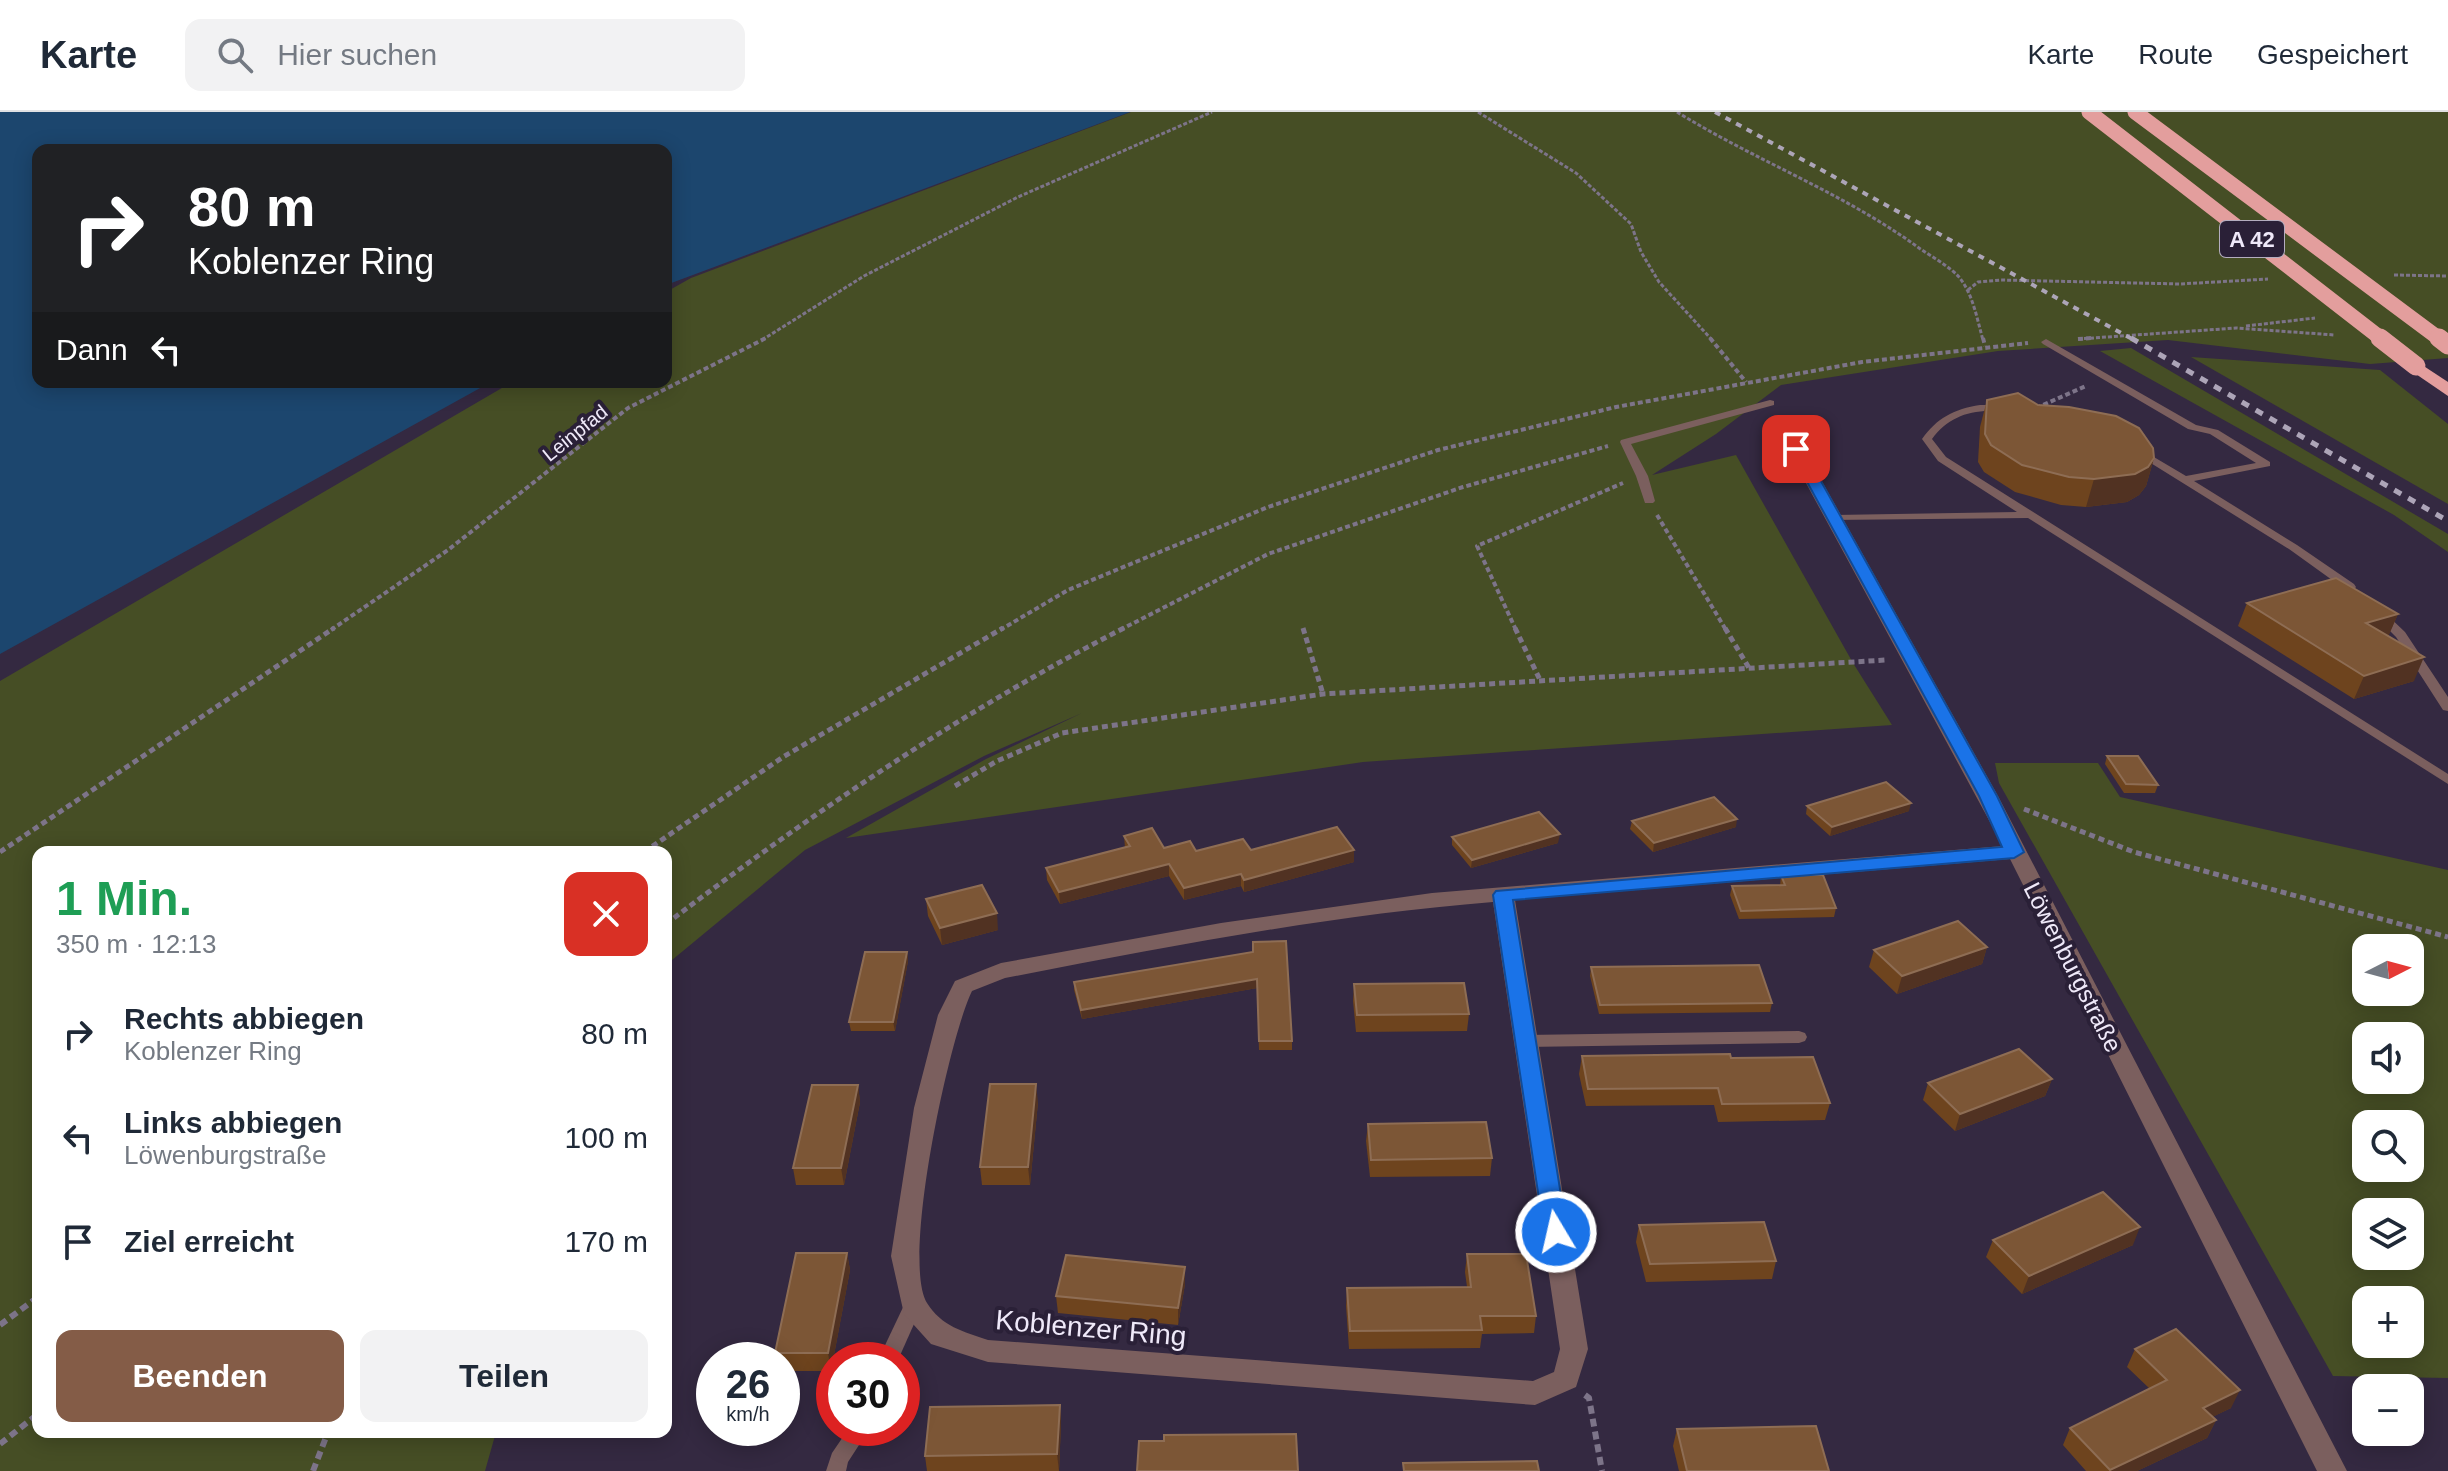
<!DOCTYPE html>
<html lang="de">
<meta charset="utf-8">
<style>
:root{--surface:#fff;--page:#f2f2f3;--text:#1f2937;--muted:#747a83;--line:#e0e1e3;--accent:#845c47}
body{margin:0;font-family:Arial,sans-serif;background:var(--page);color:var(--text);height:100vh;display:flex;flex-direction:column;font-size:30px;white-space:nowrap}
*{box-sizing:border-box;margin:0}
p{font-size:26px;color:var(--muted)}
.icon{flex:none;width:44px;height:44px;fill:none;stroke:currentColor;stroke-width:2;stroke-linecap:round;stroke-linejoin:round}
.map{position:relative;flex:1;overflow:hidden}
.side{position:absolute;left:32px;top:734px;width:640px;height:592px;display:flex;flex-direction:column;background:var(--surface);border-radius:16px;box-shadow:0 4px 20px #0003}
.side>*{flex:none}
.hud{position:absolute;left:32px;top:32px;width:640px;height:244px;border-radius:16px;box-shadow:0 4px 20px #0003;background:#202124;color:#fff;overflow:hidden}
.needle{width:52px;rotate:84deg}
.controls{position:absolute;left:2352px;top:822px;display:grid;gap:16px}
.controls a{display:grid;place-items:center;width:72px;height:72px;border-radius:16px;background:var(--surface);box-shadow:0 4px 20px #0003;font-size:40px}
.speed{position:absolute;left:696px;top:1230px;display:flex;gap:16px;font-size:40px;font-weight:700;text-align:center}
.speed>*{display:grid;place-content:center;width:104px;height:104px;border-radius:50%;background:var(--surface);box-shadow:0 4px 20px #0003;line-height:1}
.speed small{font-size:20px;font-weight:400}
.speed .limit{border:12px solid #d22;background:#fff;color:#111}
.pin{position:absolute;display:grid;place-items:center;width:68px;height:68px;color:#fff;margin:-34px;border-radius:16px;box-shadow:0 4px 12px #0006}
.me{position:absolute;width:88px;margin:-44px;rotate:351deg;stroke-linejoin:round;filter:drop-shadow(0 0 6px #0008)}
.turn{display:flex;align-items:center;gap:28px;height:168px;padding:0 24px;font-size:36px}
.turn .icon{width:104px;height:104px;stroke-width:2.5}
.turn b{display:block;font-size:56px;line-height:68px}
.then{display:flex;align-items:center;height:76px;padding:0 24px;background:#0003;gap:16px;font-size:30px}
.round{display:grid;place-items:center;flex:none;width:84px;height:84px;border-radius:16px;background:var(--page)}
.overview{display:flex;align-items:center;justify-content:space-between;height:136px;padding:0 24px}
h1{font-size:48px;font-weight:800;line-height:60px;color:#1e9e55}
.button{display:flex;gap:16px;margin-top:auto;padding:16px 24px}
.button a{flex:1;height:92px;border-radius:16px;background:var(--accent);color:#fff;font-size:32px;font-weight:800;line-height:92px;text-align:center}
.button a+a{background:var(--page);color:var(--text)}
ul{padding:0;list-style:none}
li{display:flex;align-items:center;gap:24px;height:104px;padding:0 24px}
li div{flex:1}
li b{display:block;font-size:30px}
li em{font-style:normal}
header{display:flex;align-items:center;gap:48px;box-sizing:border-box;height:112px;padding:0 40px;background:var(--surface);border-bottom:2px solid var(--line)}
header strong{font-size:38px}
nav{display:flex;gap:44px;margin-inline-start:auto;font-size:28px}
.search{width:560px;height:72px;background:var(--page);display:flex;align-items:center;gap:20px;box-sizing:border-box;padding:0 28px;border-radius:16px;color:var(--muted);font-size:30px}
.map>svg:first-child{display:block}
.green{fill:#464e25;fill-rule:evenodd}
.water{fill:#1c466e}
.lines{fill:none;stroke-linecap:round;stroke-linejoin:round}
.path-far3{stroke:#7d7489;stroke-width:3;stroke-dasharray:4 2;stroke-linecap:butt}
.path-far2{stroke:#7d7489;stroke-width:4;stroke-dasharray:5 3;stroke-linecap:butt}
.path-far1{stroke:#7d7489;stroke-width:5;stroke-dasharray:6 4;stroke-linecap:butt}
.path{stroke:#7d7489;stroke-width:6;stroke-dasharray:8 5;stroke-linecap:butt}
.lane{fill:#7b5f5e;fill-rule:evenodd}
.street{fill:#7b5f5e;fill-rule:evenodd}
.highway{fill:#e39e9d;fill-rule:evenodd}
.rail-far1{stroke:#ada5b8;stroke-width:4;stroke-dasharray:6 6;stroke-linecap:butt}
.rail{stroke:#ada5b8;stroke-width:5;stroke-dasharray:8 8;stroke-linecap:butt}
.highway-bridge-far1{stroke:#e39e9d;stroke-width:15}
.highway-bridge{stroke:#e39e9d;stroke-width:19}
.wall{fill:#6e441e}
.shaded-wall{fill:#513222}
.building{fill:#7c5636;stroke:#8e6d54;stroke-width:2}
.route{fill:#1a73e8;stroke:#114b97;stroke-width:2}
.labels{text-anchor:middle;dominant-baseline:central;stroke-width:8;stroke-linejoin:round;paint-order:stroke}
.far-street-label{font-size:20px;fill:#efe9f9;stroke:#2a2037}
.shield{fill:#2a2037;stroke:#b4adbf;stroke-width:2}
.shield-label{font-size:22px;font-weight:bold;fill:#efe9f9}
.street-label{font-size:24px;fill:#efe9f9;stroke:#2a2037}
.near-street-label{font-size:28px;fill:#efe9f9;stroke:#2a2037}
</style>
<header>
<strong>Karte</strong>
<div class="search"><svg class="icon" aria-label="search" viewBox="0 0 24 24"><circle cx="10" cy="10" r="6"/><path d="M15 15l6 6"/></svg>Hier suchen</div>
<nav><a>Karte</a><a>Route</a><a>Gespeichert</a></nav>
</header>
<div class="map">
<svg width="2448" height="1359" viewBox="0 0 2448 1359">
<rect width="100%" height="100%" fill="#342941"/>
<g class="green">
<polygon points="1131,0 2448,0 2448,246 2370,252 2168,228 1998,239 1781,273 1716,322 1652,363 1736,343 1853,551 1892,613 1363,650 846,726 986,647 1082,601 984,644 805,738 666,853 666,740 38,740 38,1320 496,1320 485,1359 0,1359 0,569 512,270 666,270 666,180 691,166"/>
<polygon points="2131,236 2448,422 2448,440 2394,403 2100,239"/>
<polygon points="2191,245 2380,258 2448,312 2448,392"/>
<path d="M1995,651H2098L2120,685L2448,758V1266L2333,1264L1999,671ZM2410,836V880H2366V836ZM2366,924H2410V968H2366ZM2366,1012H2410V1056H2366ZM2410,1100V1144H2366V1100ZM2366,1188H2410V1232H2366Z"/>
</g>
<polygon class="water" points="0,0 1130,0 666,173 666,38 38,38 38,270 491,270 0,542"/>
<g class="lines">
<g class="path-far3">
<polyline points="1478,0 1576,61 1631,112 1641,140 1659,170 1712,228"/>
<path d="M1677,0C1756,49 1844,81 1919,136C1932,145 1949,154 1959,165C1973,182 1977,207 1983,228"/>
<polyline points="2394,163 2448,164"/>
<polyline points="1968,178 1978,170 2001,168 2180,172 2268,167"/>
<polyline points="2246,214 2315,206"/>
<polyline points="2078,227 2236,216 2335,223"/>
<polyline points="762,228 864,164 1018,85 1212,0"/>
</g>
<g class="path-far2">
<polyline points="1710,226 1746,270"/>
<polyline points="1983,226 1985,234"/>
<polyline points="2078,227 2092,226"/>
<polyline points="2036,296 2086,274"/>
<polyline points="1657,403 1726,518"/>
<polyline points="331,518 448,438 628,296 766,226"/>
<polyline points="1000,518 1068,478 1268,395 1438,338 1616,295 1862,250 2028,231"/>
<polyline points="1120,518 1268,442 1463,375 1608,334"/>
<polyline points="1516,518 1477,434 1623,371"/>
</g>
<g class="path-far1">
<polyline points="1303,516 1323,582"/>
<polyline points="1515,516 1541,570"/>
<polyline points="1725,516 1749,556"/>
<polyline points="955,674 997,649 1062,621 1323,582 1886,548"/>
<polyline points="2024,697 2134,740 2448,825"/>
<polyline points="0,740 334,516"/>
<polyline points="644,740 783,645 1003,516"/>
<path d="M666,812C811,702 962,599 1124,516"/>
</g>
<g class="path">
<polyline points="0,1213 38,1185"/>
<polyline points="1585,1283 1589,1286 1602,1359"/>
<polyline points="0,1332 38,1302"/>
<polyline points="313,1359 328,1320"/>
</g>
<g class="lane">
<polygon points="2046,227 2196,313 2218,318 2270,350 2270,354 2194,369 2297,433 2354,472 2356,475 2354,478 2346,478 2289,437 2133,340 2134,338 2142,338 2186,364 2256,351 2210,322 2188,317 2043,232 2041,230"/>
<polygon points="1770,288 1774,289 1774,293 1631,332 1648,364 1655,389 1653,391 1645,391 1636,364 1620,330 1621,328"/>
<path d="M1980,293H2002L2007,296C2001,300 1997,299 1989,299C1965,299 1946,308 1932,327L1946,345L2448,662V672L2028,406L1830,408L1828,406L1834,403L2017,400L1938,349L1922,327C1937,306 1954,297 1980,293Z"/>
<polygon points="2380,499 2384,500 2405,520 2448,585 2448,599 2443,598 2396,525 2374,503"/>
<polygon points="1799,919 1805,921 1807,925 1805,929 1799,931 1525,935 1519,933 1517,929 1519,925 1525,923"/>
<polygon points="913,1186 920,1189 922,1194 898,1248 878,1248 906,1189"/>
<polygon points="849,1316 870,1316 848,1350 846,1359 826,1359 832,1341"/>
</g>
<path class="street" d="M1783,309L1791,314L1998,684L2347,1359H2317L2010,747L1515,788L1588,1237L1576,1275L1535,1293L988,1250L931,1232L904,1202L891,1144L914,996L938,903L955,869L1001,851L1221,811L1432,781L2003,734L1775,314ZM1493,790L1560,1237L1554,1260L1533,1269L988,1228C964,1220 941,1214 927,1191C901,1149 949,926 972,879L1005,866C1167,835 1329,803 1493,790Z"/>
<polygon class="highway" points="2416,249 2448,270 2448,284 2410,258 2407,254"/>
<polyline class="rail-far1" points="1715,0 2134,228"/>
<polyline class="rail" points="2131,226 2448,409"/>
<g class="highway-bridge-far1">
<polyline points="2089,0 2383,228"/>
<polyline points="2135,0 2441,228"/>
</g>
<g class="highway-bridge">
<polyline points="2380,226 2416,254"/>
<polyline points="2439,226 2448,233"/>
</g>
</g>
<g class="wall">
<polygon points="1987,288 2154,346 2146,374 2139,383 2127,390 2086,395 2061,393 2015,380 1984,360 1978,350 1980,315"/>
<polygon points="2247,491 2398,502 2388,524 2414,569 2354,587 2238,514"/>
<polygon points="2107,644 2158,673 2155,681 2124,681 2105,652"/>
<polygon points="1807,694 1909,699 1830,724 1806,702"/>
<polygon points="1632,709 1736,715 1653,740 1630,717"/>
<polygon points="1124,724 1164,736 1196,739 1251,738 1354,750 1244,780 1241,774 1184,788 1169,764 1060,792 1047,768 1046,756 1125,736"/>
<polygon points="1452,725 1558,731 1471,756 1452,733"/>
<polygon points="1781,763 1836,796 1834,805 1739,807 1730,783 1732,774 1780,774"/>
<polygon points="926,787 998,818 942,833 928,804"/>
<polygon points="1987,835 1982,852 1897,882 1869,855 1874,838"/>
<polygon points="907,840 908,849 895,919 851,919 849,910"/>
<polygon points="1253,840 1292,929 1292,938 1259,938 1257,876 1082,907 1074,878 1074,870"/>
<polygon points="1591,855 1772,891 1770,900 1599,902 1590,864"/>
<polygon points="1354,872 1469,902 1467,919 1356,920 1353,889"/>
<polygon points="1582,944 1731,946 1830,991 1825,1008 1718,1010 1714,993 1586,994 1579,962"/>
<polygon points="2052,967 2045,984 1955,1019 1923,988 1928,971"/>
<polygon points="858,973 860,990 844,1073 796,1073 793,1056"/>
<polygon points="1038,990 1030,1073 982,1073 980,1055"/>
<polygon points="1368,1012 1492,1046 1490,1064 1370,1065 1366,1029"/>
<polygon points="1639,1113 1776,1149 1772,1167 1646,1170 1636,1130"/>
<polygon points="1993,1128 2133,1133 2022,1182 1986,1145"/>
<polygon points="847,1141 850,1158 831,1259 782,1259 782,1248 776,1248 775,1241"/>
<polygon points="1467,1142 1536,1204 1534,1221 1482,1222 1480,1236 1349,1237 1346,1194 1347,1176 1467,1175 1465,1160"/>
<polygon points="1185,1172 1178,1213 1058,1201 1056,1184"/>
<polygon points="2135,1237 2231,1296 2212,1305 2216,1308 2207,1326 2137,1359 2086,1359 2063,1333 2070,1316 2150,1277 2127,1255"/>
<polygon points="1060,1293 1061,1311 1059,1359 927,1359 925,1344"/>
<polygon points="1677,1317 1829,1359 1679,1359 1673,1334"/>
</g>
<g class="shaded-wall">
<polygon points="2154,346 2146,374 2139,383 2127,390 2086,395 2094,367"/>
<polygon points="2398,502 2388,525 2366,511"/>
<polygon points="2424,545 2414,569 2354,587 2364,564"/>
<polygon points="1911,691 1909,699 1830,724 1832,715"/>
<polygon points="1737,707 1736,715 1653,740 1654,731"/>
<polygon points="1560,722 1558,731 1471,756 1472,748"/>
<polygon points="1354,738 1354,750 1244,780 1244,768"/>
<polygon points="1169,752 1169,764 1060,792 1059,780"/>
<polygon points="1241,762 1241,774 1184,788 1184,776"/>
<polygon points="997,801 998,818 942,833 940,816"/>
<polygon points="1987,835 1982,852 1897,882 1902,864"/>
<polygon points="907,840 908,849 895,919 893,910"/>
<polygon points="1257,867 1257,876 1082,907 1081,898"/>
<polygon points="2052,967 2045,984 1955,1019 1960,1002"/>
<polygon points="1036,972 1038,990 1030,1073 1028,1055"/>
<polygon points="858,973 860,990 844,1073 841,1056"/>
<polygon points="2140,1115 2133,1133 2022,1182 2029,1164"/>
<polygon points="847,1141 850,1158 831,1259 828,1241"/>
<polygon points="1185,1155 1185,1172 1178,1213 1178,1196"/>
<polygon points="2240,1278 2231,1296 2194,1314 2203,1296"/>
<polygon points="1060,1293 1061,1311 1059,1359 1057,1342"/>
<polygon points="2216,1308 2207,1326 2137,1359 2109,1359"/>
</g>
<g class="building">
<polygon points="2018,281 2038,293 2069,295 2116,304 2139,316 2153,336 2154,346 2148,355 2135,362 2094,367 2069,365 2022,353 1991,333 1985,322 1987,288"/>
<polygon points="2336,466 2398,502 2366,511 2424,545 2364,564 2247,491"/>
<polygon points="2107,644 2138,644 2158,673 2126,672"/>
<polygon points="1886,670 1911,691 1832,715 1807,694"/>
<polygon points="1714,685 1737,707 1654,731 1632,709"/>
<polygon points="1539,700 1560,722 1472,748 1452,725"/>
<polygon points="1337,715 1354,738 1244,768 1241,762 1184,776 1169,752 1059,780 1046,756 1130,734 1124,724 1152,716 1164,736 1190,729 1196,739 1243,727 1251,738"/>
<polygon points="1781,763 1823,763 1836,796 1741,799 1732,774 1785,773"/>
<polygon points="982,773 997,801 940,816 926,787"/>
<polygon points="1958,809 1987,835 1902,864 1874,838"/>
<polygon points="1286,829 1292,929 1259,929 1257,867 1081,898 1074,870 1253,840 1253,830"/>
<polygon points="865,840 907,840 893,910 849,910"/>
<polygon points="1759,853 1772,891 1600,893 1591,855"/>
<polygon points="1464,871 1469,902 1357,903 1354,872"/>
<polygon points="2019,937 2052,967 1960,1002 1928,971"/>
<polygon points="1730,942 1731,946 1813,945 1830,991 1722,992 1718,976 1588,977 1582,944"/>
<polygon points="990,972 1036,972 1028,1055 980,1055"/>
<polygon points="812,973 858,973 841,1056 793,1056"/>
<polygon points="1486,1010 1492,1046 1371,1048 1368,1012"/>
<polygon points="2103,1080 2140,1115 2029,1164 1993,1128"/>
<polygon points="1764,1110 1776,1149 1650,1152 1639,1113"/>
<polygon points="796,1141 847,1141 828,1241 775,1241"/>
<polygon points="1467,1142 1526,1142 1536,1204 1480,1204 1482,1218 1350,1219 1347,1176 1471,1175"/>
<polygon points="1066,1143 1185,1155 1178,1196 1056,1184"/>
<polygon points="2176,1217 2240,1278 2203,1296 2216,1308 2110,1358 2070,1316 2167,1268 2135,1237"/>
<polygon points="1060,1293 1057,1342 925,1344 930,1295"/>
<polygon points="1816,1314 1829,1359 1687,1359 1677,1317"/>
<polygon points="1296,1322 1298,1359 1137,1359 1139,1329 1164,1329 1164,1323"/>
<polygon points="1537,1349 1539,1359 1404,1359 1403,1351"/>
</g>
<polygon class="route" points="1796,333 1803,337 1997,684 2024,740 2014,746 1513,788 1567,1120 1564,1126 1556,1129 1547,1126 1544,1120 1493,783 1496,779 2002,735 1979,684 1789,337"/>
<g class="labels">
<g class="far-street-label">
<text transform="translate(575 321) rotate(-39)">Leinpfad</text>
</g>
<rect class="shield" x="2220" y="109" width="64" height="36" rx="6"/>
<g class="shield-label">
<text x="2252" y="127">A 42</text>
</g>
<g class="street-label">
<text transform="translate(2073 855) rotate(63)">Löwenburgstraße</text>
</g>
<g class="near-street-label">
<text transform="translate(1091 1216) rotate(5)">Koblenzer Ring</text>
</g>
</g>
</svg>
<div class="controls">
<a><svg class="needle" viewBox="-14 -14 28 28"><path d="M0-13l5 13h-10z" fill="#e53935"/><path d="M0 13l5-13h-10z" fill="#747a83"/></svg></a>
<a><svg class="icon" aria-label="sound" viewBox="0 0 24 24"><path d="M4 9h4l5-4v14l-5-4H4zM17 9q2 3 0 6"/></svg></a>
<a><svg class="icon" aria-label="search" viewBox="0 0 24 24"><circle cx="10" cy="10" r="6"/><path d="M15 15l6 6"/></svg></a>
<a><svg class="icon" aria-label="layers" viewBox="0 0 24 24"><path d="M12 4l9 5-9 5-9-5zM3 14l9 5 9-5"/></svg></a>
<a>+</a>
<a>−</a>
</div>
<div class="speed"><div>26<small>km/h</small></div><div class="limit">30</div></div>
<div class="pin" style="left:1796px;top:337px;background:#d93025"><svg class="icon" aria-label="arrive" viewBox="0 0 24 24"><path d="M6 21V4h12l-3 4 3 4H6"/></svg></div>
<svg class="me" style="left:1556px;top:1120px" viewBox="-20 -20 40 40"><circle r="17" fill="#1a73e8" stroke="#fff" stroke-width="3"/><path d="M0-11L8 9 0 5-8 9z" fill="#fff"/></svg>
<div class="hud">
<div class="turn"><svg class="icon" aria-label="right" viewBox="0 0 24 24"><path d="M7 20v-9h11M14 6l5 5-5 5"/></svg><div><b>80 m</b>Koblenzer Ring</div></div>
<div class="then">Dann<svg class="icon" aria-label="left" viewBox="0 0 24 24"><path d="M17 20v-9H6M10 6l-5 5 5 5"/></svg></div>
</div>
<section class="side">
<div class="overview"><div><h1>1 Min.</h1><p>350 m · 12:13</p></div><a class="round" style="background:#d93025;color:#fff"><svg class="icon" aria-label="close" viewBox="0 0 24 24"><path d="M6 6l12 12M18 6L6 18"/></svg></a></div>
<ul>
<li><svg class="icon" aria-label="right" viewBox="0 0 24 24"><path d="M7 20v-9h11M14 6l5 5-5 5"/></svg><div><b>Rechts abbiegen</b><p>Koblenzer Ring</p></div><em>80 m</em></li>
<li><svg class="icon" aria-label="left" viewBox="0 0 24 24"><path d="M17 20v-9H6M10 6l-5 5 5 5"/></svg><div><b>Links abbiegen</b><p>Löwenburgstraße</p></div><em>100 m</em></li>
<li><svg class="icon" aria-label="arrive" viewBox="0 0 24 24"><path d="M6 21V4h12l-3 4 3 4H6"/></svg><div><b>Ziel erreicht</b></div><em>170 m</em></li>
</ul>
<div class="button"><a>Beenden</a><a>Teilen</a></div>
</section>
</div>
